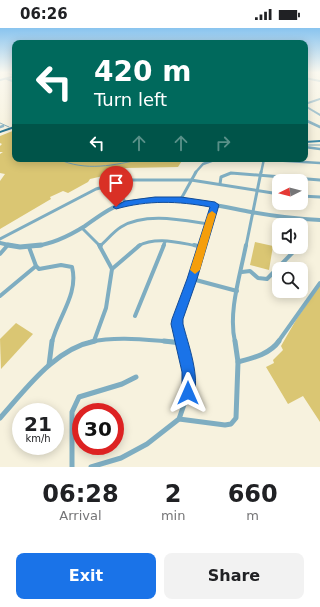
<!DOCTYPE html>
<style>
:root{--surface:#fff;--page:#f2f2f2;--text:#202124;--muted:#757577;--accent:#1a73e8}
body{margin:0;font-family:"DejaVu Sans",sans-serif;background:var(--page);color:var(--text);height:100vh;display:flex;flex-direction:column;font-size:15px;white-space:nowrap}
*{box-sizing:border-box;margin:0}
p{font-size:13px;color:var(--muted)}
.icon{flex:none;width:22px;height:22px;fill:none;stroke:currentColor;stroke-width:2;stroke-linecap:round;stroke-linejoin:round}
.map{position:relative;height:439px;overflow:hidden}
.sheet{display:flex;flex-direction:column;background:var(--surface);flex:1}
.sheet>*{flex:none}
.banner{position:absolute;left:12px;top:12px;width:296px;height:122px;border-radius:8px;box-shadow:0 2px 10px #0003;background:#00695c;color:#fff;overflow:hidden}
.needle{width:26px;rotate:264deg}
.controls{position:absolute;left:272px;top:146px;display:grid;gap:8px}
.controls a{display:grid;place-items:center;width:36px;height:36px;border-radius:8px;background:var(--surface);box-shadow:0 2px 10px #0003;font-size:20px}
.speed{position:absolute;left:12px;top:375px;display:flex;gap:8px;font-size:20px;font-weight:700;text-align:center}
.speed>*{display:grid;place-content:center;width:52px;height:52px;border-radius:50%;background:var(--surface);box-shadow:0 2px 10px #0003;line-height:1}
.speed small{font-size:10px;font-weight:400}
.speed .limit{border:6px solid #d22;background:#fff;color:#111}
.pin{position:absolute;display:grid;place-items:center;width:34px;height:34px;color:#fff;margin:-41px -17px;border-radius:50% 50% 50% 0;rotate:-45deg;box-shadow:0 0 4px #0007}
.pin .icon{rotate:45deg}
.me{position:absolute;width:44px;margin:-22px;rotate:0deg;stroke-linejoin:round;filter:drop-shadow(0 0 3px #0008)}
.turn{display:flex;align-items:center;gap:14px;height:84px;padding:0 16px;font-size:18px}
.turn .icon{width:52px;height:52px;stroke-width:2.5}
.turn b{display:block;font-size:28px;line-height:34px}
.lanes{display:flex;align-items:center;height:38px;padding:0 16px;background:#0003;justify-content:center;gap:20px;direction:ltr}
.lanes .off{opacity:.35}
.eta{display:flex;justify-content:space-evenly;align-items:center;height:68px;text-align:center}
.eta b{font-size:24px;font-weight:800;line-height:28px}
.button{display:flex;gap:8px;margin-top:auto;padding:8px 16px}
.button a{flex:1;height:46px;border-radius:8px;background:var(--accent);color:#fff;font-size:16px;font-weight:800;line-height:46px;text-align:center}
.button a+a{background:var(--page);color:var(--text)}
.status{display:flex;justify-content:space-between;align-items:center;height:28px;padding:0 20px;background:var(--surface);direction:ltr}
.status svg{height:11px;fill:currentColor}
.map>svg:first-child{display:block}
.green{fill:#dac673}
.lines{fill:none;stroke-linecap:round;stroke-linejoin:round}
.stream{stroke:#76a4b6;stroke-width:1}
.minor-far4{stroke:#7eadc1;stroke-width:2}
.minor-far3{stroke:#7eadc1;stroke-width:2.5}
.minor-far2{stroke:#7eadc1;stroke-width:3}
.minor-far1{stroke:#7eadc1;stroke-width:4}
.minor{stroke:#7eadc1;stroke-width:5}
.tertiary-far1{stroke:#7eadc1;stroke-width:4}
.tertiary{stroke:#7eadc1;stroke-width:5}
.secondary{fill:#3e8aa8;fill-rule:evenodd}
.primary{fill:#1e6f8c;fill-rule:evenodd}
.route{fill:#1a73e8;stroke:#114b97}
.slow{fill:#f59e0b}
</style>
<div class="status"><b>06:26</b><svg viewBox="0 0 49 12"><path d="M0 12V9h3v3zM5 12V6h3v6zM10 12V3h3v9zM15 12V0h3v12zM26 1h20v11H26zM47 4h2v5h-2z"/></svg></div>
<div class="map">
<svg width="320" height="439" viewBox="0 0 320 439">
<rect width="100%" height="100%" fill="#f7f2de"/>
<g class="green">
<polygon points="15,102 15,131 183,131 178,139 126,140 103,145 103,148 90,151 88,154 68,165 63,163 50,169 51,171 0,201 0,153 5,146 0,145 0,126 3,124 0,124 0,118 2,116 0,115 0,108"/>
<polygon points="255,214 273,218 269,242 250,237"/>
<polygon points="320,257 320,394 303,368 288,376 266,339 274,335 273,332 283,322 281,318 296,292"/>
<polygon points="16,295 33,306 1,341 0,311"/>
</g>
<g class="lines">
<g class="stream">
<polyline points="0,95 9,99"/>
<polyline points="305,117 320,117"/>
<path d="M58,131C86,144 114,137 143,131"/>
</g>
<g class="minor-far4">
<polyline points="305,50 320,53"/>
<polyline points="7,51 15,54"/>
<polyline points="0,52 15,48"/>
<polyline points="305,76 320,71"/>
<polyline points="305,78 320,87"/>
</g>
<g class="minor-far3">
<polyline points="305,92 320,99"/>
<polyline points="0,99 3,98"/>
<polyline points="305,119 320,121"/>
<polyline points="252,131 320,135"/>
<polyline points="195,145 203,136 217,131"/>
<polyline points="261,145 264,131"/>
</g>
<g class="minor-far2">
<polyline points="117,154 125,175"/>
<polyline points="220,156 221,149 231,145 320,152"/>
<polyline points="301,168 320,169"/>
<polyline points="181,171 196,144"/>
<polyline points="301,191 305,207 301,216"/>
<polyline points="82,200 100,218"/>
<polyline points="0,211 96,161 130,152 191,152 279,166"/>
<path d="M100,218C107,212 113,204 121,199C145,184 182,192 209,196"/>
<path d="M138,218C157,208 179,215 199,218"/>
<polyline points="163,218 165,214"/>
<polyline points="202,218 215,177"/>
<polyline points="246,218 261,144"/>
</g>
<g class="minor-far1">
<polyline points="99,217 112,241"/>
<polyline points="194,217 202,219"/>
<path d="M29,219L36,238L39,241L61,237L72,239C79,266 58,289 52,314"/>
<polyline points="100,219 101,217"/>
<polyline points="0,226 7,218"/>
<polyline points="242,244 250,243 258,250 267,251 298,219"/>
<polyline points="192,251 237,263"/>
<polyline points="0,268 36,238"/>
<polyline points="135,288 164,217"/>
<polyline points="94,313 106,280 112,241 140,217"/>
<path d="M90,314C118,308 146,312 175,314"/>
<polyline points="181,314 177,291 202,217"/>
<path d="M235,314C228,284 240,248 246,217"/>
<polyline points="278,314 320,255"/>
</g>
<g class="minor">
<polyline points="164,313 181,315"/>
<path d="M238,334C253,330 270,326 279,313"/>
<polyline points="49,337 52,313"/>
<path d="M0,390C26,361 54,321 95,313"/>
<polyline points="179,391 225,397 231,396 236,390 238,334 235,313"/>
<polyline points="72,439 72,384 79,369 122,356 136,349"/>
<polyline points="91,439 121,430 147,416 179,391 188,365 189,353 181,313"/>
</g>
<g class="tertiary-far1">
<polyline points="0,215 13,218"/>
<path d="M35,218C53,216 69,208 85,198C98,189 111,178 127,175C169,165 210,176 251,184C273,188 297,191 320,192"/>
</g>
<polyline class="tertiary" points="8,217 20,219 41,217"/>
<g class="secondary">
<polygon points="7,45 9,45 15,47 15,49"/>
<polygon points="320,112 320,114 305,115 305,113"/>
</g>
<polygon class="primary" points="14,98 15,98 15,100 0,105 0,103"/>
</g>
<linearGradient id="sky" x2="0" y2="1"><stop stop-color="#89c4ef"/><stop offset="0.42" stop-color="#fbf9f0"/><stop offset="1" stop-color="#fbf9f0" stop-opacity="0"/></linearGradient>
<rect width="320" height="106" fill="url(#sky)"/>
<path class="route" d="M155,169H181L215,174L219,177L197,251L183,291V296C188,316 201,350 193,370L188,372L184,370L182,365V344L171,296L172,291L187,251L210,179C178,173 148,172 116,181L113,179L125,173Z"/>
<polygon class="slow" points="212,183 216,186 200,242 195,246 190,242 208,186"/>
</svg>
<div class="controls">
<a><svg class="needle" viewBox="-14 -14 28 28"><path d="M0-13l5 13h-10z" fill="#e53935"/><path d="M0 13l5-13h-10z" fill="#757577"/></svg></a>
<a><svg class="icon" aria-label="sound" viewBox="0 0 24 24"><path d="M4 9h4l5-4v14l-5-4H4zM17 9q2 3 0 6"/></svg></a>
<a><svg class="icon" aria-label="search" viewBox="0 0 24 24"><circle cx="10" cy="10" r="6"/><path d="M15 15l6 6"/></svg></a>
</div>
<div class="speed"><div>21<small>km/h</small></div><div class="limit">30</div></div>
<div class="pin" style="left:116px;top:179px;background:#d93025"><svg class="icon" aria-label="arrive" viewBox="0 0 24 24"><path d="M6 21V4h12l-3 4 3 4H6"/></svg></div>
<svg class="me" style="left:188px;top:365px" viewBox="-20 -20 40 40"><path d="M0-17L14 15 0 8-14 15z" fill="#1a73e8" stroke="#fff" stroke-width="4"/></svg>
<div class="banner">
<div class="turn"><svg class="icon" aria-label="left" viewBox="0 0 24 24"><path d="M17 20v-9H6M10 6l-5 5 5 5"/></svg><div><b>420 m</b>Turn left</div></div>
<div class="lanes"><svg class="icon" aria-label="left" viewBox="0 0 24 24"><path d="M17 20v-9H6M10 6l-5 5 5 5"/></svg><svg class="icon off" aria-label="ahead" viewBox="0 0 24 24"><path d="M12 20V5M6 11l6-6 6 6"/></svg><svg class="icon off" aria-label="ahead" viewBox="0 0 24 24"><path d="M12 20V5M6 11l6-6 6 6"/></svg><svg class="icon off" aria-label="right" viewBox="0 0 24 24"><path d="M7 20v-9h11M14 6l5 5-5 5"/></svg></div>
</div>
</div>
<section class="sheet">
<div class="eta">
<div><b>06:28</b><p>Arrival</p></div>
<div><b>2</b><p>min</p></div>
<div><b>660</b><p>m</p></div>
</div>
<div class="button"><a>Exit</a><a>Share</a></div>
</section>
